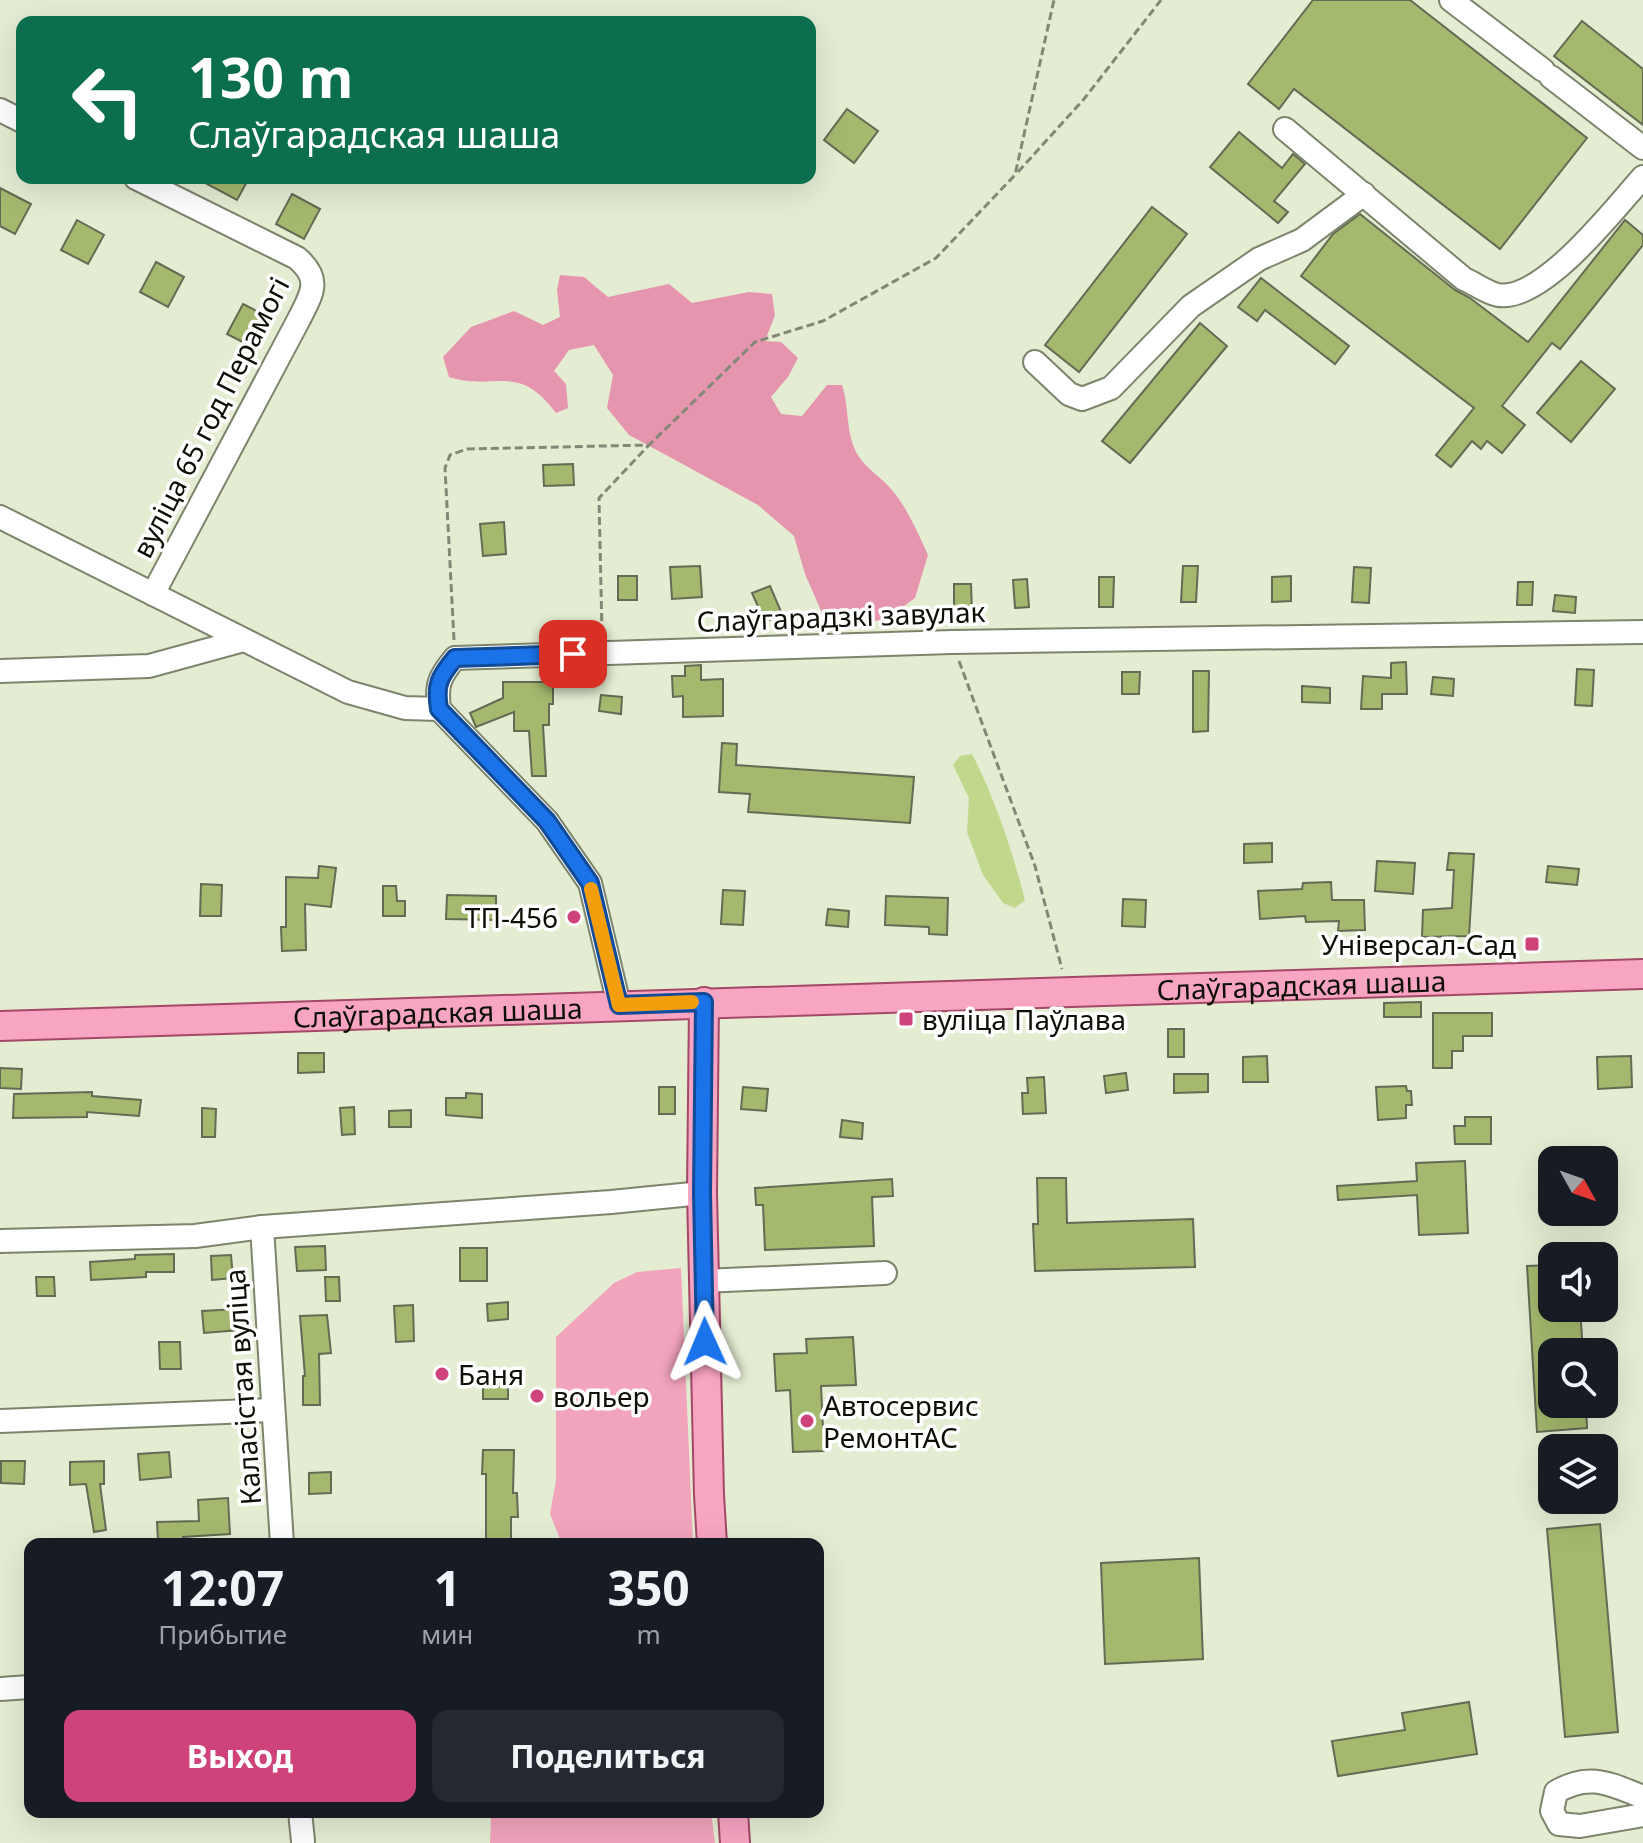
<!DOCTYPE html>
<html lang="ru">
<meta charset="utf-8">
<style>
:root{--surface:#171b24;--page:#242831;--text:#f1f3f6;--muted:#9ea1a6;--accent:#ce437a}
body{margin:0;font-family:"Noto Sans",sans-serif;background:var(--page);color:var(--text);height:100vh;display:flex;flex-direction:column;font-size:30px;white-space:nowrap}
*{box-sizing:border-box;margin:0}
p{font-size:26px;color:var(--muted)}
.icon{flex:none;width:44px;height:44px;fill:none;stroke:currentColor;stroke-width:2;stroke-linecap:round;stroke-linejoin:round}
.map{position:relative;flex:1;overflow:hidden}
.sheet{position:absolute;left:24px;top:1538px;width:800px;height:280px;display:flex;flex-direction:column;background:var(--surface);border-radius:16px;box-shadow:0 8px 32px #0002}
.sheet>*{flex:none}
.banner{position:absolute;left:16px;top:16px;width:800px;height:168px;border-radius:16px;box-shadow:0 8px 32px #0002;background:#0b6e4f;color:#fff;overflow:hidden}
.needle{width:52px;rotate:130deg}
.fabs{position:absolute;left:1538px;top:1146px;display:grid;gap:16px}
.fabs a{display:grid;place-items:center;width:80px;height:80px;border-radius:16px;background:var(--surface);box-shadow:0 8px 32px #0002;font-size:40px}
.pin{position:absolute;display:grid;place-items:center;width:68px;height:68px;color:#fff;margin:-34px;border-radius:16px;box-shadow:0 4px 12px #0006}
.me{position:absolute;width:88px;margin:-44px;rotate:359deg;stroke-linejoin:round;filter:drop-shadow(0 0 6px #0008)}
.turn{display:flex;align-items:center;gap:28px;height:168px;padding:0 40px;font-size:36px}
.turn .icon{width:104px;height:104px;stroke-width:2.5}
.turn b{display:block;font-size:56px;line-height:68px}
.eta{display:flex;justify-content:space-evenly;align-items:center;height:136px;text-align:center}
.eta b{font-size:48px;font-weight:700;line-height:56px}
.action{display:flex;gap:16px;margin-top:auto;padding:16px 40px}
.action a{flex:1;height:92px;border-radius:16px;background:var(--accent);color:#fff;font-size:32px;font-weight:700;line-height:92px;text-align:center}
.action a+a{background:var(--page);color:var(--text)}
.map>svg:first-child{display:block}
.green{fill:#f2a4bc}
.forest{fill:#e695ae}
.water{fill:#c1d88c}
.building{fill:#a4b96e;stroke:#646b54;stroke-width:2}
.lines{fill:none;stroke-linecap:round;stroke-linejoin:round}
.minor-casing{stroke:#7c846c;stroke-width:26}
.major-casing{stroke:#a34867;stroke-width:32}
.path{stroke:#838876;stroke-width:3;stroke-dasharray:8 4;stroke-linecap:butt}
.minor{stroke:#fff;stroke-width:22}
.major{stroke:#f8a4c3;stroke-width:28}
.route-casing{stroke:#114b97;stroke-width:20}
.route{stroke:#1a73e8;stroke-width:14}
.slow{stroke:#f59e0b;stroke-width:14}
.poi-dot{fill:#ce437a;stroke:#fff;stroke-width:3}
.labels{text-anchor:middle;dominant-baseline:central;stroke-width:7;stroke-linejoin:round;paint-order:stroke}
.street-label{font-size:28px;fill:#0d0f07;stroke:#fff}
.poi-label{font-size:28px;fill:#0d0f07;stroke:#fff;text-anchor:start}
</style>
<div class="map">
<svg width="1643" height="1843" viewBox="0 0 1643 1843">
<rect width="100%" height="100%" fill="#e4edd2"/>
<g class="green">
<polygon points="681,1268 693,1544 565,1544 560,1539 550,1514 556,1480 556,1337 614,1283 637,1272"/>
<polygon points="527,1812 711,1812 715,1843 490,1843 491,1817"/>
</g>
<path class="forest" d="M560,275L584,277L608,297L669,284L692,303L749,292L772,294L775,315L765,341L781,342L798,358L788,377L771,397L781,414L802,416L827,385H842C850,410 845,435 859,457C867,469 882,478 891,489C908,509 917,531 928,555L915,598L888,618L858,625L822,613L805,574L794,536L758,505L629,435L607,408L613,375L594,345L569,350L554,371L566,384L568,408L556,413C517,361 497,392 449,377L443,357L471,327L514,311L543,325L560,317L557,290Z"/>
<path class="water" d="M972,754C996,801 1012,850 1025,900L1015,908L1003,903L983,875L967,832L969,798L953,765L960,756Z"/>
<g class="building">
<polygon points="1313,0 1410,0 1587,138 1500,249 1294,89 1279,109 1248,84"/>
<polygon points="1582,21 1643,69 1643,125 1554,56"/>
<polygon points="847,109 878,131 854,163 824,140"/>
<polygon points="1239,132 1282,168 1293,154 1305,164 1274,201 1288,212 1278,223 1210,167"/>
<polygon points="196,178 249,178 237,200"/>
<polygon points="0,188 31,204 15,234 0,226"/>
<polygon points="292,194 320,209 304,239 276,224"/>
<polygon points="1152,207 1187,234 1079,372 1045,345"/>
<polygon points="1360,214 1455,290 1470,298 1528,342 1625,220 1643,235 1643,245 1560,349 1552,343 1502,406 1525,425 1502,453 1487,441 1481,449 1472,441 1451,467 1436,455 1474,408 1301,276 1333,234"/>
<polygon points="77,220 104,235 88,264 61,250"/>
<polygon points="156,262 184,277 168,307 140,292"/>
<polygon points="1261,278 1349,346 1335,364 1265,310 1257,321 1238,307"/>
<polygon points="243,304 270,318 254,348 227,334"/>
<polygon points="1200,323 1227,346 1130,463 1102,441"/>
<polygon points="1581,361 1615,389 1571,442 1537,413"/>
<polygon points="573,464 574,485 544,486 543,465"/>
<polygon points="504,522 506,554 483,556 480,524"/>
<polygon points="700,566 702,597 672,599 670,567"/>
<polygon points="1183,566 1198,566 1196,602 1181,602"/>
<polygon points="1354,567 1371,568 1369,603 1352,602"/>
<rect x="618" y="576" width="19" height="24"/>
<polygon points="1291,576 1291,601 1272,602 1272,577"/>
<polygon points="1099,577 1114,577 1113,607 1099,607"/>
<polygon points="1027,579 1029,607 1015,608 1013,580"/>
<polygon points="1518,582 1533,582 1532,605 1517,605"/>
<polygon points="954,584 971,584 972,612 954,612"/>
<polygon points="770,586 782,614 765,622 752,593"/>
<polygon points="1555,595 1576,597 1575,613 1553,611"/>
<polygon points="1406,662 1407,694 1382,694 1382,709 1361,709 1363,676 1391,678 1391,663"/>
<polygon points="701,665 701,680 723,679 723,716 683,717 683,696 673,697 672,676 685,676 685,666"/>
<polygon points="1577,669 1594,670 1592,706 1575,705"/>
<polygon points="1193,671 1209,671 1208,731 1193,732"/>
<polygon points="1122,672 1140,672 1139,694 1122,694"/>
<polygon points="1433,677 1454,679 1453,696 1431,694"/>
<polygon points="503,682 553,682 553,704 549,704 549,725 543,725 546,776 532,776 529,731 514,731 514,712 476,727 470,713 503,698"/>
<polygon points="1302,686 1330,688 1330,703 1302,702"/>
<polygon points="601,695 622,697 621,714 599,711"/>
<polygon points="722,743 737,744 736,765 914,777 910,823 748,812 750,794 719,792"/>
<polygon points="1272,843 1272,862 1244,863 1244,844"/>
<polygon points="1449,853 1474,854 1469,936 1422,937 1423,910 1452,908 1454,870 1447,870"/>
<polygon points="1377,861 1415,863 1413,894 1375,891"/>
<polygon points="319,866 336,868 331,907 305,904 306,950 282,951 281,927 286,927 286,877 318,878"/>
<polygon points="1548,866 1579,869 1577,885 1546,882"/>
<polygon points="1331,882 1332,900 1364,900 1365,930 1338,931 1339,921 1306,922 1305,916 1260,919 1258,891 1302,889 1303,883"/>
<polygon points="201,884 222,885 221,916 200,916"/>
<polygon points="383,886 396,886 397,901 405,901 405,916 383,916"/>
<polygon points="723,890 745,891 743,925 721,924"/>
<polygon points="447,895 496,896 496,920 446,919"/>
<polygon points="886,896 948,898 947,935 929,934 929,927 885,925"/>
<polygon points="1123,899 1146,900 1145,927 1122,926"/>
<polygon points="828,909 849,911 848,927 826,925"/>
<polygon points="1421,1002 1421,1017 1384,1017 1384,1003"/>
<polygon points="1433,1013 1492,1013 1492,1036 1463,1036 1463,1051 1452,1051 1452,1068 1433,1068"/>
<rect x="1168" y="1029" width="16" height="28"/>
<polygon points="298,1053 324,1053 324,1072 298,1073"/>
<polygon points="1267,1056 1268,1082 1243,1082 1243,1057"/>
<polygon points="1631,1056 1632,1087 1598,1089 1597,1057"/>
<polygon points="0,1068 22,1069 21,1089 0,1088"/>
<polygon points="1126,1073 1128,1090 1106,1093 1104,1076"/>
<polygon points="1174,1074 1208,1074 1208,1092 1174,1093"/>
<polygon points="1044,1077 1046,1113 1023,1114 1022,1093 1028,1093 1027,1078"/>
<polygon points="1406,1086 1407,1091 1411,1091 1412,1105 1406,1105 1406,1118 1378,1120 1376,1087"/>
<rect x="659" y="1087" width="16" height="27"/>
<polygon points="743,1087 768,1089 766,1111 741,1109"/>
<polygon points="92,1092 92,1096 141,1100 139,1116 87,1112 87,1117 13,1118 14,1094"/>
<polygon points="466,1093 482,1094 482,1118 446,1115 446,1098 466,1098"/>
<polygon points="354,1107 355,1134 342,1135 340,1108"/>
<polygon points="202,1108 216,1109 215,1137 202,1137"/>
<polygon points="411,1110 411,1127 389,1127 389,1111"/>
<polygon points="1465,1117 1491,1117 1491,1144 1455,1144 1454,1126 1465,1126"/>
<polygon points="842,1120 863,1123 862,1139 840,1137"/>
<polygon points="1465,1161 1468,1233 1419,1235 1417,1195 1338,1200 1337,1186 1417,1181 1416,1163"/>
<polygon points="1037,1178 1066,1178 1067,1223 1193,1219 1195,1267 1035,1271 1033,1224 1038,1224"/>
<polygon points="892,1179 893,1196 872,1197 874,1246 765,1250 763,1205 756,1205 755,1188"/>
<polygon points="325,1246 326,1270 297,1271 295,1247"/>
<rect x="460" y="1248" width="27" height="33"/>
<polygon points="174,1254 174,1272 146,1272 146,1277 91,1280 90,1262 135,1259 135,1255"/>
<polygon points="231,1255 233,1278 212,1280 211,1256"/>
<polygon points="1552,1265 1552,1308 1580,1308 1583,1352 1552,1352 1552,1404 1586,1404 1587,1428 1537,1432 1527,1266"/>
<polygon points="36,1277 54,1277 55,1296 37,1296"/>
<polygon points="325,1277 339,1277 340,1301 326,1301"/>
<polygon points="508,1302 508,1319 488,1321 487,1304"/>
<polygon points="413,1305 414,1341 396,1342 394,1306"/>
<polygon points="238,1309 240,1330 204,1333 202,1311"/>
<polygon points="327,1315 331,1353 319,1354 320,1405 303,1405 303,1376 305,1376 300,1316"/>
<polygon points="853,1337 856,1385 821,1386 824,1451 793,1452 790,1390 776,1391 774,1354 807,1353 806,1339"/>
<polygon points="159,1342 180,1342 181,1369 160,1369"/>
<rect x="483" y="1376" width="25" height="23"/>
<polygon points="483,1450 514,1450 513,1493 517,1493 518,1517 511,1517 511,1544 486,1544 486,1474 482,1474"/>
<polygon points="169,1452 171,1477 140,1480 138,1454"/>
<polygon points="1,1461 25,1461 24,1484 1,1483"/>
<polygon points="104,1461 104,1484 100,1484 106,1530 94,1532 86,1484 70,1485 70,1462"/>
<polygon points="331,1472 331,1493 309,1494 309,1473"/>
<polygon points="228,1498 230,1534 183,1537 183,1541 158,1541 157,1522 199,1521 198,1500"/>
<polygon points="1600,1524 1618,1732 1565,1737 1547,1529"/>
<polygon points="1199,1558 1203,1659 1105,1664 1101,1563"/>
<polygon points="1469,1702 1477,1754 1338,1776 1332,1741 1405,1730 1402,1713"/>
</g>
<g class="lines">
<defs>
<g id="minor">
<polyline points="1451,0 1543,70"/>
<polyline points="1551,77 1643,148"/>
<polyline points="0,110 22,121"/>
<path d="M1285,129L1464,279C1474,283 1487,293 1498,295C1543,302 1614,209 1643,177"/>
<path d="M136,178L297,258C323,280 311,295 298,321L153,594"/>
<polyline points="1035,362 1069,394 1082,399 1111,388 1191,306 1259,259 1302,240 1364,194"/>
<polyline points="0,517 348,692 405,708 439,709"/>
<polyline points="0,671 149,666 244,640"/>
<path d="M619,1005L590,883L547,821L439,709C436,685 439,677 455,658L952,642L1643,632"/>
<polyline points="262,1227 282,1544"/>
<polyline points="0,1241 195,1236 262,1227 611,1202 702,1193"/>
<polyline points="704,1281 885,1273"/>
<polyline points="0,1421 273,1410"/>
<polyline points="0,1689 30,1687"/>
<path d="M1643,1797C1610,1784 1589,1772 1556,1792L1552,1811L1559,1824L1580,1826L1643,1815"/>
<polyline points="300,1812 303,1841"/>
</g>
<g id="major">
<polyline points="704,1002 702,1193 709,1495 712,1544"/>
<path id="s1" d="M0,1026L1643,974"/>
<polyline points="733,1812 735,1843"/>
</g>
</defs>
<use href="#minor" class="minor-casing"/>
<use href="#major" class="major-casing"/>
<g class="path">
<polyline points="1018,172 1084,99 1161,0"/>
<polyline points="602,633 599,498 649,445"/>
<polyline points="454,640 445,468 450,455 467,449 649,445 755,342 823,321 936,258 1015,175 1054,0"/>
<polyline points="959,661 1035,866 1062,969"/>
</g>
<use href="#minor" class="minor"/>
<use href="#major" class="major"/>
</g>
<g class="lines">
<defs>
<path id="route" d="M573,654L455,658C439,677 435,685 439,709L547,821L590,883L619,1005L704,1002L702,1193L705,1342"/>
</defs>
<use href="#route" class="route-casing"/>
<use href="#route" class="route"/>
<polyline class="slow" points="591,889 619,1005 692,1002"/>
</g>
<g class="poi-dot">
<circle cx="574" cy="917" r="8"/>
<rect x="1524" y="936" width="16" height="16" rx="4"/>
<rect x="898" y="1011" width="16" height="16" rx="4"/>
<circle cx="442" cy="1374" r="8"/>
<circle cx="537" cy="1396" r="8"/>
<circle cx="807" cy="1421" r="8"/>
</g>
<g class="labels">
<g class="street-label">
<text transform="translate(210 417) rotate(-63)">вуліца 65 год Перамогі</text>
<text transform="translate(841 616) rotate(-2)">Слаўгарадзкі завулак</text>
<text stroke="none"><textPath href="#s1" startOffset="1302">Слаўгарадская шаша</textPath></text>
<text stroke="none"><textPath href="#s1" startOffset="438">Слаўгарадская шаша</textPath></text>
<text transform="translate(242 1387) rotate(-94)">Каласістая вуліца</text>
</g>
<g class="poi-label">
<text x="558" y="917" text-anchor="end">ТП-456</text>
<text x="1516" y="944" text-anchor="end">Універсал-Сад</text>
<text x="922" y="1019">вуліца Паўлава</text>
<text x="458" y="1374">Баня</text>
<text x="553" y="1396">вольер</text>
<text x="823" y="1405">Автосервис<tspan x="823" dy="32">РемонтАС</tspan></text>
</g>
</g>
</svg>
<div class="fabs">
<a><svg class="needle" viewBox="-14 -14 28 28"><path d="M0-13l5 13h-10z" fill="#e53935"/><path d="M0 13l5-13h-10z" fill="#9ea1a6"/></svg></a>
<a><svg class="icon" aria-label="sound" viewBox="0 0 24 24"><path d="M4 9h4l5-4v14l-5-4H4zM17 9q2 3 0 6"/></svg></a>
<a><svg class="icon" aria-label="search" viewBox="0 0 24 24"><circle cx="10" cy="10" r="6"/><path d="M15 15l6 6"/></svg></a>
<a><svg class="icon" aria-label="layers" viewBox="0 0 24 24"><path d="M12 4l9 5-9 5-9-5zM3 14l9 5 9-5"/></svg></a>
</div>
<div class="pin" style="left:573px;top:654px;background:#d93025"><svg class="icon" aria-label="arrive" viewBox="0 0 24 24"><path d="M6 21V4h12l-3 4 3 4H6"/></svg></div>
<svg class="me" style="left:705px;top:1342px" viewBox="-20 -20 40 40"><path d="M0-17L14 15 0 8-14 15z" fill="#1a73e8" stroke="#fff" stroke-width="4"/></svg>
<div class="banner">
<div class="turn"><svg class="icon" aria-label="left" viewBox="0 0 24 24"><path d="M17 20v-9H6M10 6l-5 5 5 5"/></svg><div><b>130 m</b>Слаўгарадская шаша</div></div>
</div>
<section class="sheet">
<div class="eta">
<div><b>12:07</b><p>Прибытие</p></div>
<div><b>1</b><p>мин</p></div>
<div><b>350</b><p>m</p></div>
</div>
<div class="action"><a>Выход</a><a>Поделиться</a></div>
</section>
</div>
